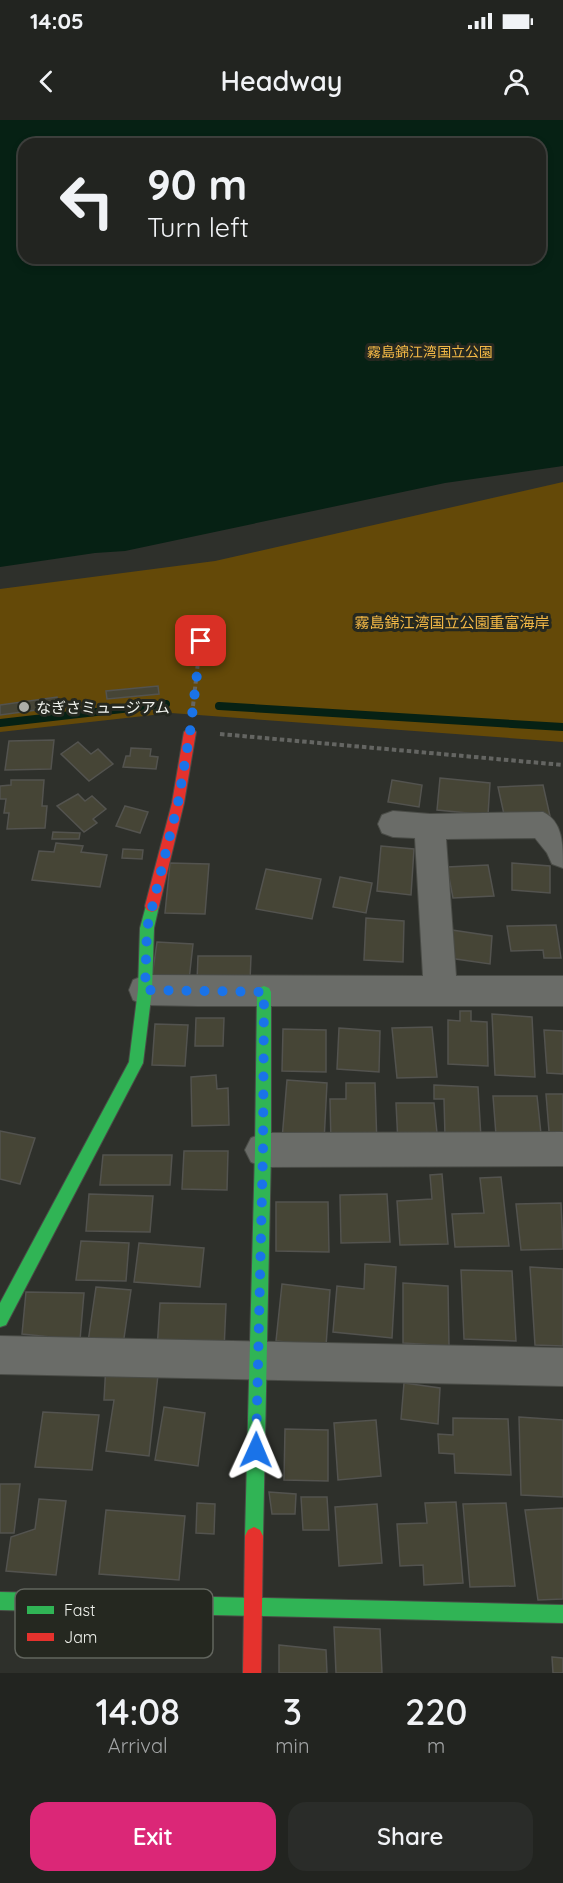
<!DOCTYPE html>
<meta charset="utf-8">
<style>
:root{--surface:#222420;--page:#2a2c29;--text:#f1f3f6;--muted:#a2a4a5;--line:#3f413e;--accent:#db2777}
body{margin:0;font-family:Quicksand,"Noto Sans JP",sans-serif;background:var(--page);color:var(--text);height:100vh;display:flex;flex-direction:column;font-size:22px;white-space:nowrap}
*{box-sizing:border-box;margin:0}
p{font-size:20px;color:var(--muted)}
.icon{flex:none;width:33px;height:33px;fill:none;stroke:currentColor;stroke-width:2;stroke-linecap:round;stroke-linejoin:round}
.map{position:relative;height:1553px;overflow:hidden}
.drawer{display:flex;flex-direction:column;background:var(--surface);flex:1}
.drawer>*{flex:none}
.hud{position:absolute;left:18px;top:18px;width:528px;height:126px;border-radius:18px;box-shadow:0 3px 9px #0003,0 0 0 2px var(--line);background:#222420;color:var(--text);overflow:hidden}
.pin{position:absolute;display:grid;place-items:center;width:51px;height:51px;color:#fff;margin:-26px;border-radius:12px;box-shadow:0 3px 9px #0006}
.me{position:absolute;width:66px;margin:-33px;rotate:1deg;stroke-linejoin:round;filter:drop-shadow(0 0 4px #0008)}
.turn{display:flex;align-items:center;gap:21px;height:126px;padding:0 30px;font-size:27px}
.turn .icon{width:78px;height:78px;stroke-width:2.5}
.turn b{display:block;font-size:42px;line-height:51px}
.eta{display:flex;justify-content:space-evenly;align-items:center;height:102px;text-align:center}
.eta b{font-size:36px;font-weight:600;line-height:42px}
.cta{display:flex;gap:12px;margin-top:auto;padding:12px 30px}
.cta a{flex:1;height:69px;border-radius:18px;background:var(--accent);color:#fff;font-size:24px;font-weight:600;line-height:69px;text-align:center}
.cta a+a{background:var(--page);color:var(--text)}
.status{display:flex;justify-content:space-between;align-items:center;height:42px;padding:0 30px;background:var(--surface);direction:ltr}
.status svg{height:16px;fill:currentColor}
header{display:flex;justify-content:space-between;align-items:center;height:78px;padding:0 30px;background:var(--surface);font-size:27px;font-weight:600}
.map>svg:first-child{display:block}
.green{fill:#644908}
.water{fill:#062114;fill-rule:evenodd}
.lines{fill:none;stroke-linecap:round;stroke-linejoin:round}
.stream{stroke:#062114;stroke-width:8}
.building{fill:#464536;stroke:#53534f;stroke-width:1.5}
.street-casing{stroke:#4a4c47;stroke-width:2}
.fast-casing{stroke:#4a4c47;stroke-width:2}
.jam-casing{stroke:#4a4c47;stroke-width:2}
.path{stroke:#646562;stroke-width:4;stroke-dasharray:4.5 3;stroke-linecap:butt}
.street{fill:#6a6c68;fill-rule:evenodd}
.fast{fill:#30b455;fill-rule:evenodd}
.jam{fill:#e5322d;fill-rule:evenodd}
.route{stroke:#1a73e8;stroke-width:10;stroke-dasharray:0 18}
.poi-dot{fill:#acaea9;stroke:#252820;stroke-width:2}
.labels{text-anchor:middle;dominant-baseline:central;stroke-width:6;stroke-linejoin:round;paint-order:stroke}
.far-park-label{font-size:14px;fill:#f3b846;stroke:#252820}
.park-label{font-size:15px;fill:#f3b846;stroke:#252820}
.poi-label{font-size:15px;fill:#f0f2ed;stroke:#252820;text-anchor:start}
.key{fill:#252820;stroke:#62655e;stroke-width:1.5}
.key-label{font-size:16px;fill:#f0f2ed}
</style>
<div class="status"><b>14:05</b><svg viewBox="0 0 49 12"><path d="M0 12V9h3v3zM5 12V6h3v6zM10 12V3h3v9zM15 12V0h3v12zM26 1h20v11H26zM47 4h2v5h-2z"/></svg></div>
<header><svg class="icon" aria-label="back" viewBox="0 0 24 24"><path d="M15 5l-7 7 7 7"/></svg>Headway<svg class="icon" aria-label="person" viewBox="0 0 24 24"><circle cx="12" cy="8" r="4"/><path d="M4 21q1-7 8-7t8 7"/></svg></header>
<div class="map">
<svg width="563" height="1553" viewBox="0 0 563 1553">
<rect width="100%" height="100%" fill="#2e302b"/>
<polygon class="green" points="563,362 563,622 171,593 0,612 0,469 215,441"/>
<path class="water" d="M0,0H563V346L445,363L125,431L95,433L0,447ZM24,24H540V138H24Z"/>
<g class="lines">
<g class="stream">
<polyline points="219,586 563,607"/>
<polyline points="0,603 166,584"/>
</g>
</g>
<g class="building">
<polygon points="158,566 159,574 107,579 106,571"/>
<polygon points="57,577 58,587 0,595 0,585"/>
<polygon points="54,620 51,649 5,650 9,621"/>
<polygon points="78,622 91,634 98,629 113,644 89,661 61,634"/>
<polygon points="131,628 151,629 150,636 158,637 156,649 123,647 126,636 130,636"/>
<polygon points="440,658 490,663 488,695 437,690"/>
<polygon points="11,660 44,660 42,686 47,686 45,708 7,709 9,693 4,693 6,679 0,679 0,666 11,665"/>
<polygon points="392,660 422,665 419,687 388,682"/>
<polygon points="543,665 550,696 505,699 498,667"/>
<polygon points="78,674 85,681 92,676 106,689 93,699 97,703 84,712 57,686"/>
<polygon points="125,686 148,692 140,713 116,706"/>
<polygon points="53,712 80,713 79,719 52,719"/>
<polygon points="56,723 83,726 81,732 107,735 100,767 32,760 39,731 54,732"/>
<polygon points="381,726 414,729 411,775 377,771"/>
<polygon points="123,729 143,730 142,739 122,738"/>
<polygon points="170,743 209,744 205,794 165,793"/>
<polygon points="512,743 550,746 550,773 512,770"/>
<polygon points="488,745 494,776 453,778 447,747"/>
<polygon points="266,749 321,759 312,799 256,789"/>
<polygon points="340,757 372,763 366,793 333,787"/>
<polygon points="366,798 404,801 403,842 364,840"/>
<polygon points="556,805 561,838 544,838 543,830 511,831 507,806"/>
<polygon points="452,810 492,816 490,844 449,838"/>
<polygon points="157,822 193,824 189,860 152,857"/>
<polygon points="198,836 251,836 250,861 197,861"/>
<polygon points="460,891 471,891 471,901 487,902 488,946 448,944 448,900 460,901"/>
<polygon points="492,894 532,897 535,957 495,955"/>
<polygon points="196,898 224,898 223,926 195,926"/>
<polygon points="155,904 188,905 185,946 152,945"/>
<polygon points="432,907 437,957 397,958 392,908"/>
<polygon points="339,908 380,911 379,952 337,949"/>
<polygon points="283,909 326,910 326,952 282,951"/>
<polygon points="544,910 563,911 563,954 547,953"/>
<polygon points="216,955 217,969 228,968 229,1005 192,1006 191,957"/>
<polygon points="287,960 327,963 324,1022 282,1019"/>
<polygon points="346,963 375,963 377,1026 331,1025 330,979 346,979"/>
<polygon points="434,965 478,967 481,1018 445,1017 444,979 434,979"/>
<polygon points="546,974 563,974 563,1025 550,1024"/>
<polygon points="493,976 537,976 541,1014 496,1015"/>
<polygon points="396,983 434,983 438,1023 398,1023"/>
<polygon points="0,1011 35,1018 20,1064 0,1059"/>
<polygon points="184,1031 228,1031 227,1070 182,1069"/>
<polygon points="103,1035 172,1035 170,1065 100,1065"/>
<polygon points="442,1054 448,1124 400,1125 397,1081 432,1079 430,1055"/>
<polygon points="501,1057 509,1126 455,1127 452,1094 484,1093 480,1058"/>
<polygon points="89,1074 153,1076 150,1112 86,1111"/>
<polygon points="387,1074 390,1122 341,1123 340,1075"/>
<polygon points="276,1082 328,1082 329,1132 276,1131"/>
<polygon points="561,1083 563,1129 521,1130 516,1084"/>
<polygon points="81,1121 129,1123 126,1161 76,1160"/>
<polygon points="139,1123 204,1128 200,1167 134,1162"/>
<polygon points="365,1144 396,1147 392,1218 333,1212 337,1166 364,1169"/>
<polygon points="530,1147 563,1149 563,1226 535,1225"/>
<polygon points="461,1150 512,1151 516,1221 464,1219"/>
<polygon points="403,1163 448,1166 449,1226 403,1223"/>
<polygon points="282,1164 330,1170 326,1226 276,1221"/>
<polygon points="96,1167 131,1170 123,1225 88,1222"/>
<polygon points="26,1172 84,1173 80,1220 22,1214"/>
<polygon points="160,1183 226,1184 224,1231 157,1230"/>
<polygon points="106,1244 159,1246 149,1336 106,1331 114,1280 104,1280"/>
<polygon points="404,1263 440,1268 438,1304 401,1299"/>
<polygon points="164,1287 205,1293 198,1346 155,1340"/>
<polygon points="43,1292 99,1295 92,1350 35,1347"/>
<polygon points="519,1297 563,1300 563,1377 521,1375"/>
<polygon points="453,1298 508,1299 511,1355 455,1353 454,1334 439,1333 438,1314 453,1315"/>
<polygon points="376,1300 381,1356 338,1360 334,1303"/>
<polygon points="285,1309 328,1310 328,1361 284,1360"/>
<polygon points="0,1364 20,1364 14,1413 0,1413"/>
<polygon points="269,1372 296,1374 295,1394 272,1394"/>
<polygon points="301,1377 327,1377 329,1410 303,1410"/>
<polygon points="39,1379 66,1381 56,1455 6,1451 11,1417 35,1409"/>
<polygon points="456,1382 463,1463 424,1465 423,1445 400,1446 397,1404 427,1403 425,1383"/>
<polygon points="197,1383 215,1384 214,1414 196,1413"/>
<polygon points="506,1383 515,1466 470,1467 463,1384"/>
<polygon points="377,1384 382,1443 339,1446 335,1387"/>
<polygon points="563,1388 563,1479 538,1480 525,1390"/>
<polygon points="106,1390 185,1396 179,1460 99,1454"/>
<polygon points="334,1507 380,1509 382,1553 336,1553"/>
<polygon points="279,1525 326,1530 327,1553 279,1553"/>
<polygon points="552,1537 563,1538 563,1553 553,1553"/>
</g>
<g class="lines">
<defs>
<g id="street">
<path d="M393,691L430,694L543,692C563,702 563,724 563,748L552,744L547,733L535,718L446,719L456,856H563V886H197L145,885L133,880L129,870L133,860L145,855L423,856L415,718L393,717L382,713L378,704L382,695Z"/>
<polygon points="563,1012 563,1046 263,1047 251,1042 245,1030 251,1018 263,1013"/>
<polygon points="0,1216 563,1228 563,1266 0,1254"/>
</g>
<g id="fast">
<polygon points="152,780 157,782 159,786 154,808 152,870 143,943 6,1205 0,1207 0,1183 129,942 138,870 140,808 147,782"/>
<polygon points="264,866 269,868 271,872 271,1030 263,1416 260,1422 254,1425 248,1422 245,1416 255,1030 257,872 259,868"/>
<polygon points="0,1472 563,1485 563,1503 0,1490"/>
</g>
<g id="jam">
<polygon points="190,607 196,612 184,683 159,786 157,790 152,792 147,790 145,786 172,683 184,612"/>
<polygon points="254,1407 260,1410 263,1416 261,1553 243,1553 245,1416 248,1410"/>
</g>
</defs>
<use href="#street" class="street-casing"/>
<use href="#fast" class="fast-casing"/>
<use href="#jam" class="jam-casing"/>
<g class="path">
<polyline points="193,586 203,498"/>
<polyline points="220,614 563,645"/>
</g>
<use href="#street" class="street"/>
<use href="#fast" class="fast"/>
<use href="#jam" class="jam"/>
</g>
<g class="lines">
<polyline class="route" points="201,521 190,612 178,683 147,808 145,870 264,872 263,1030 256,1330"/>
</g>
<circle class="poi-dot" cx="24" cy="587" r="6"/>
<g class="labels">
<g class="far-park-label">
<text x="430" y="232">霧島錦江湾国立公園</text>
</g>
<g class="park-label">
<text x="452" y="502">霧島錦江湾国立公園重富海岸</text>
</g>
<g class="poi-label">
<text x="36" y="587">なぎさミュージアム</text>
</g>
</g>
<rect x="15" y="1469" width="198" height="69" rx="9" class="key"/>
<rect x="27" y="1486" width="27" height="8" fill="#30b455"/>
<rect x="27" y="1513" width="27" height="8" fill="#e5322d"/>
<g class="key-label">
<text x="64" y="1496">Fast</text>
<text x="64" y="1523">Jam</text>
</g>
</svg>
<div class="pin" style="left:201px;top:521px;background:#d93025"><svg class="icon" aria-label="arrive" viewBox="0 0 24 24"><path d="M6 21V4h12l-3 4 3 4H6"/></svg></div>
<svg class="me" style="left:256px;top:1330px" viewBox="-20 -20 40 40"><path d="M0-17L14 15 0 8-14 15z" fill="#1a73e8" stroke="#fff" stroke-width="4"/></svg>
<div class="hud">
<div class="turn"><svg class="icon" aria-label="left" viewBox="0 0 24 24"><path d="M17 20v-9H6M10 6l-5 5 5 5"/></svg><div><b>90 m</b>Turn left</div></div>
</div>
</div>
<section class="drawer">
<div class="eta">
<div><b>14:08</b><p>Arrival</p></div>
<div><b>3</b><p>min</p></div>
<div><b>220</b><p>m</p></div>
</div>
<div class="cta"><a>Exit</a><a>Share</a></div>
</section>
